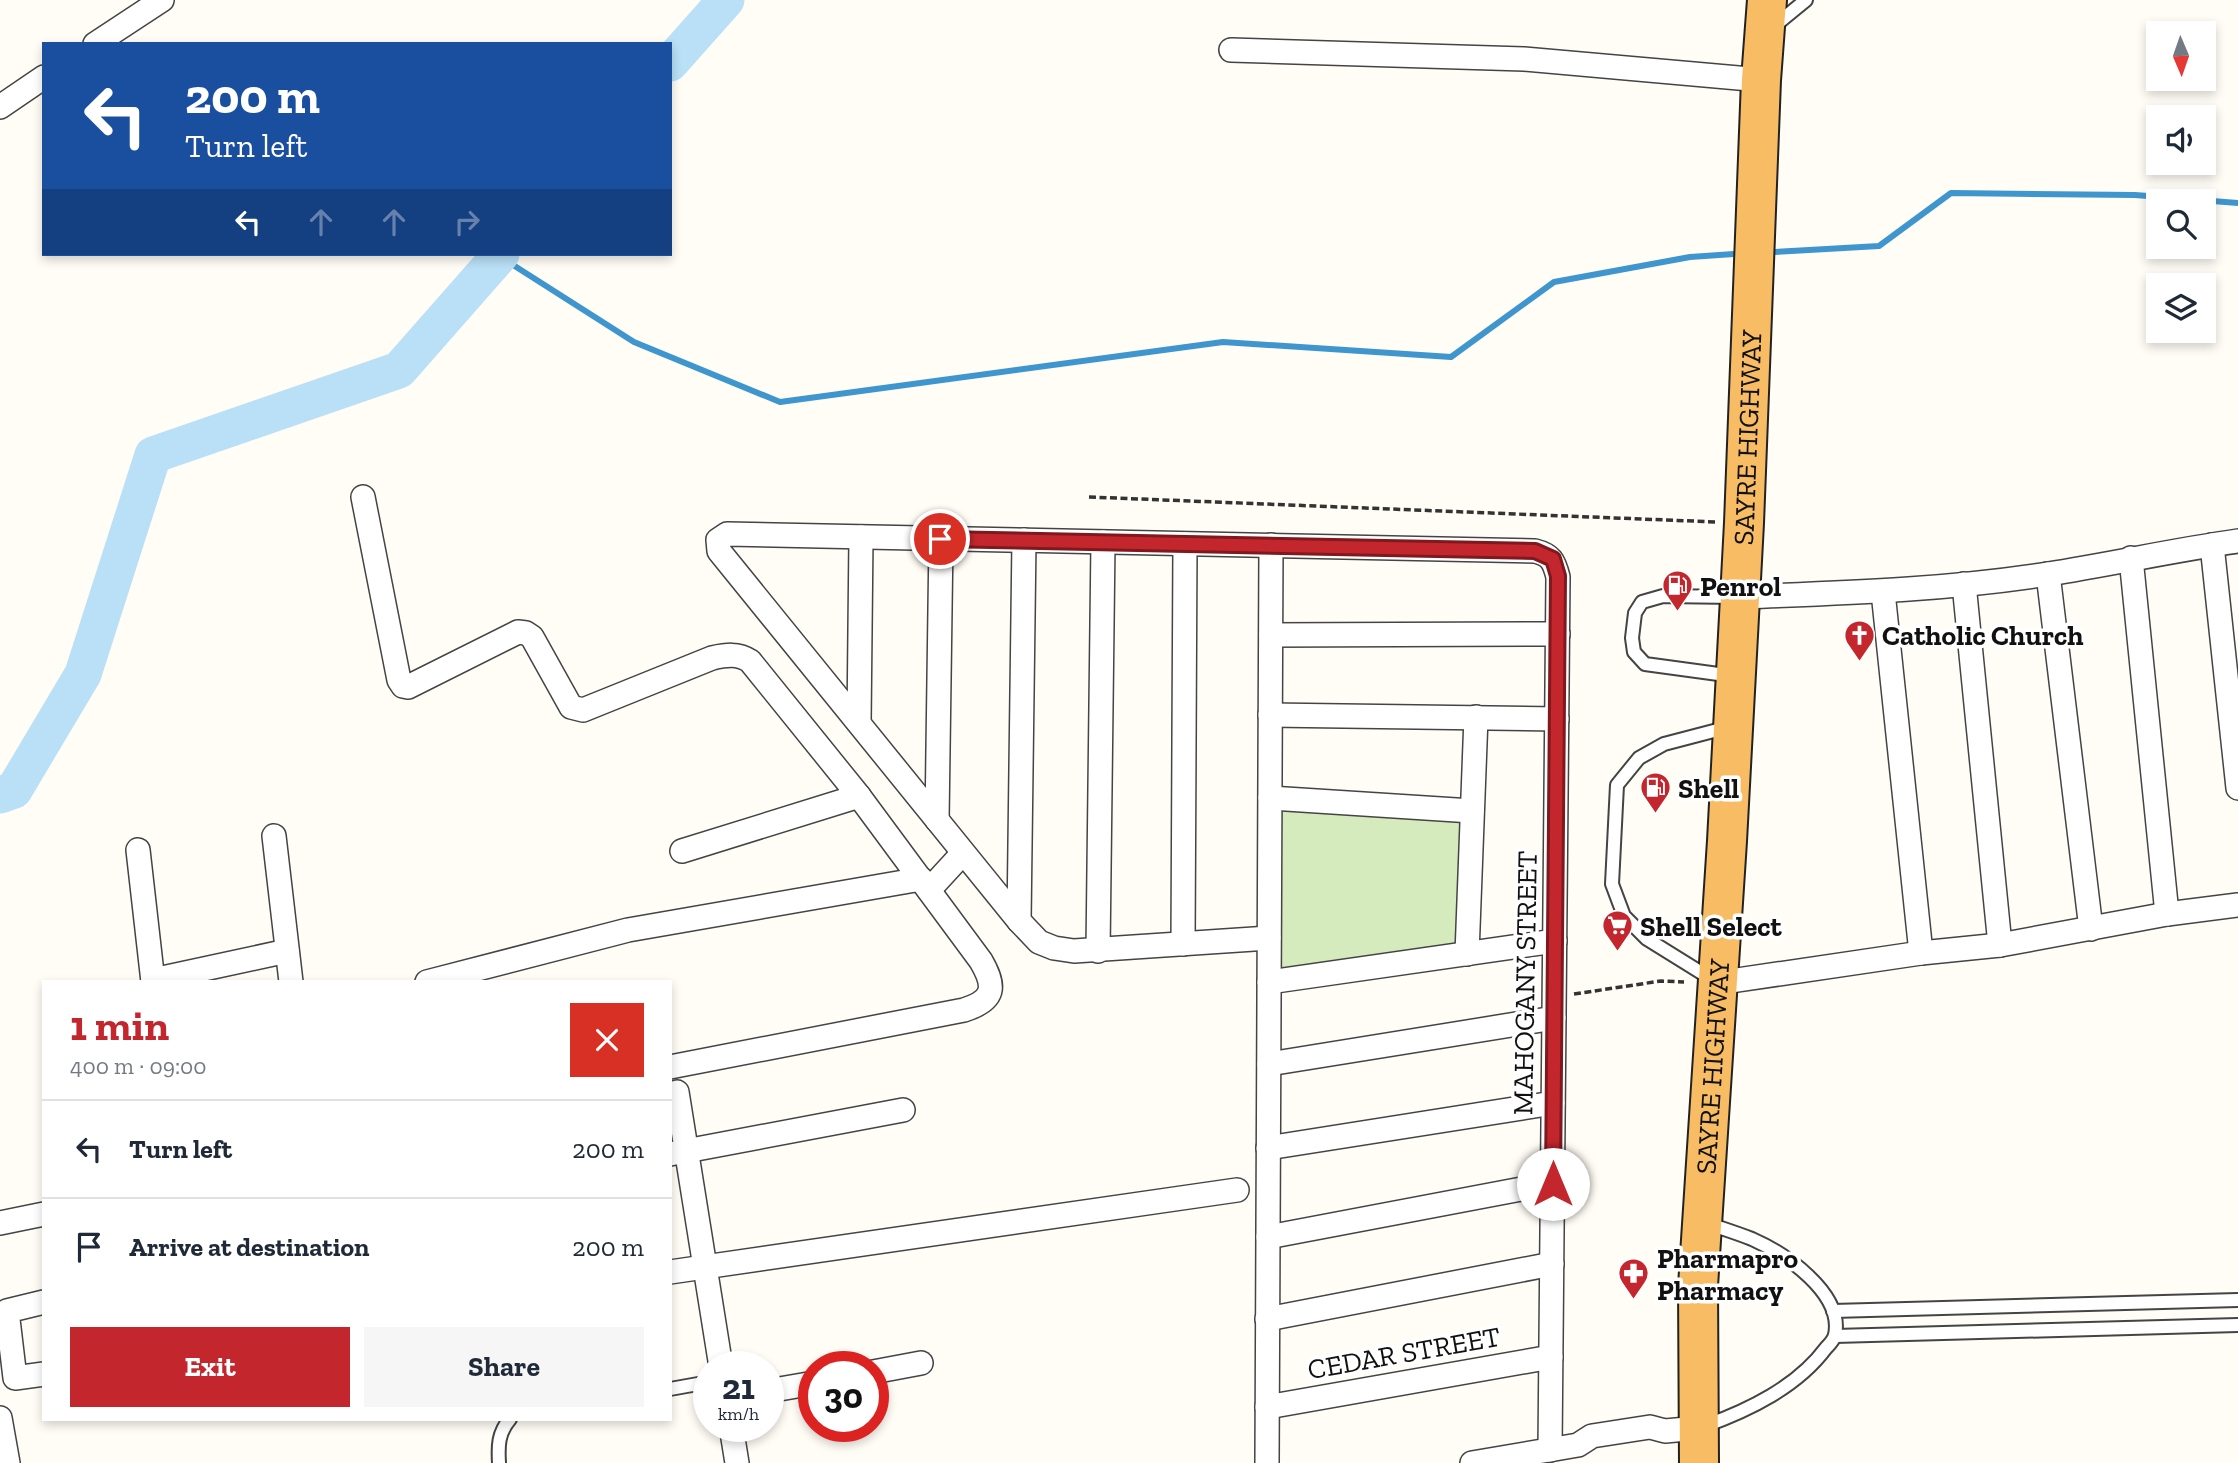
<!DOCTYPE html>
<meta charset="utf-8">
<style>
:root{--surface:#fff;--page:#f6f6f7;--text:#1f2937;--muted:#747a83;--line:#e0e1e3;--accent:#c4262e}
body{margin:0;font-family:"Zilla Slab",serif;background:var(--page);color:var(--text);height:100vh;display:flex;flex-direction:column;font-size:26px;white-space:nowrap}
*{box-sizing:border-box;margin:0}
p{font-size:23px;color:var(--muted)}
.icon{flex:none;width:38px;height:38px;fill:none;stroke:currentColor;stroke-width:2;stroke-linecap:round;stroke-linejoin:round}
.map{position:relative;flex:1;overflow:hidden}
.side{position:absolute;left:42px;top:980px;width:630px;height:441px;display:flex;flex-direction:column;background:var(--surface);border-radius:0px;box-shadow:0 4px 10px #0003}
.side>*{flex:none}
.banner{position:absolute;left:42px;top:42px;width:630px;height:214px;border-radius:0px;box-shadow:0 4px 10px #0003;background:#1a4fa0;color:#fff;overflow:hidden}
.needle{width:46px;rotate:178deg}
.controls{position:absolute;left:2146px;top:21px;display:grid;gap:14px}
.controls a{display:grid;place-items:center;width:70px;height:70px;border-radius:0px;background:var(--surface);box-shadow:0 4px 10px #0003;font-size:35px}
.speed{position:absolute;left:693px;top:1351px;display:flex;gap:14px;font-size:35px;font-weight:700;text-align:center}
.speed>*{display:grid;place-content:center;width:91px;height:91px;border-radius:50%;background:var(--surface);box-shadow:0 4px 10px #0003;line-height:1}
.speed small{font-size:18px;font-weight:400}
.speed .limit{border:10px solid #d22;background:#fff;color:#111}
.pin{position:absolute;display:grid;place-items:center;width:60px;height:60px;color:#fff;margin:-30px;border:4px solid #fff;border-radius:50%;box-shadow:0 2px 7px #0007}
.me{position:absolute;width:77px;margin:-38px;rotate:0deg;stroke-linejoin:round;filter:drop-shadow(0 0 5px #0008)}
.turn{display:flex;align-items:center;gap:24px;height:147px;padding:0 28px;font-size:32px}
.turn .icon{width:91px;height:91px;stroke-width:2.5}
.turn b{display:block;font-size:49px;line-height:60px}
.lanes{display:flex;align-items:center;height:66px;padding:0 28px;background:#0003;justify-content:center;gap:35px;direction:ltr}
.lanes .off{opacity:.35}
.round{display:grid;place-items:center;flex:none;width:74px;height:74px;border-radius:0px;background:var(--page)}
.overview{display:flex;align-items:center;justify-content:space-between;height:119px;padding:0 28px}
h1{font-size:42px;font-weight:700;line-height:52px;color:var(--accent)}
.action{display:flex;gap:14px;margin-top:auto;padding:14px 28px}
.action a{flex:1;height:80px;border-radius:0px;background:var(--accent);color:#fff;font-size:28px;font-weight:700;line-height:80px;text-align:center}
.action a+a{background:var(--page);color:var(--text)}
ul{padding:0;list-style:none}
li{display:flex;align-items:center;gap:21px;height:98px;padding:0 28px;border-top:2px solid var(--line)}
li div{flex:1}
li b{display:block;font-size:26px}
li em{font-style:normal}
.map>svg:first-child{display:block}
.green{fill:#d5ebbd}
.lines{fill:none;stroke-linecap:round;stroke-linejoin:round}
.stream{stroke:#3f96cf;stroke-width:6}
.river{stroke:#b9e0f7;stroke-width:37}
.service-casing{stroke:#444;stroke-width:16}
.minor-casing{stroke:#444;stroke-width:26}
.trunk-casing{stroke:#222;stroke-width:42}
.path{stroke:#333;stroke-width:3.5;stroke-dasharray:7 3.5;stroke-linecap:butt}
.service{stroke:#fff;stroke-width:12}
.minor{stroke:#fff;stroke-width:23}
.trunk{stroke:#f7bc64;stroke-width:38}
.route-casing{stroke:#7f191e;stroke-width:18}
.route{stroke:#c4262e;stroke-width:12}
.labels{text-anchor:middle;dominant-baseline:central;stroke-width:7;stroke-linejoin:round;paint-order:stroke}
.street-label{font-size:28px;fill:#111;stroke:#fff}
.poi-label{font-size:28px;font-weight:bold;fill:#111;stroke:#fff;text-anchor:start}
</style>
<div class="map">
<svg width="2238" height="1463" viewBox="0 0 2238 1463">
<rect width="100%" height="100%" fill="#fffdf5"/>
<polygon class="green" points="1282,808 1460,820 1457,943 1279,971"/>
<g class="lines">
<g class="stream">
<polyline points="1774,252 1879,246 1951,193 2135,195 2238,203"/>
<polyline points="499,256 634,342 780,402 1223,342 1451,357 1554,282 1690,257 1734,254"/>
</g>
<g class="river">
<polyline points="670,63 726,0"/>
<polyline points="0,795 14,790 83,674 153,455 399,370 501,254"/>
</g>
<defs>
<g id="service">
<polyline points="1773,27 1806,0"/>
<polyline points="1733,676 1645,664 1634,652 1632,638 1635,613 1642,602 1663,596 1736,597"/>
<polyline points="1713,980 1647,939 1624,916 1612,884 1617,785 1639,758 1664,744 1729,727"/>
<polyline points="1833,1311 2238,1300"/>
<polyline points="1835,1336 2238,1325"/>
<polyline points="670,1389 709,1382"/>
<path d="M1705,1426C1749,1410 1797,1387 1826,1348C1829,1345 1834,1339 1835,1335C1844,1293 1784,1253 1752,1239C1737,1233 1721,1228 1706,1223"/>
<path d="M499,1463C498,1446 498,1433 510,1419"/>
</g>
<g id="minor">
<polyline points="95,44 162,0"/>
<polyline points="1231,50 1524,59 1761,80"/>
<polyline points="0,107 44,77"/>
<path d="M363,497L399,680L403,686L408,687L518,632L526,633L532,637L571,707L583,710L712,658C726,655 738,653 750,661L859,796L981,961C996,987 995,1000 964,1010L670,1067"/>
<polyline points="2212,545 2238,788"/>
<polyline points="2131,558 2167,914"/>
<polyline points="2048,574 2091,929"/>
<polyline points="1964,584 2000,945"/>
<polyline points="1883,592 1921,953"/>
<path d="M1740,597C1843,593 1946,590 2048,574C2112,564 2174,550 2238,541"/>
<polyline points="1271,635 1558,634"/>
<polyline points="1270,715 1557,719"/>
<polyline points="859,723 861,537"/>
<polyline points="1270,798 1472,811"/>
<polyline points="937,820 941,539"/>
<polyline points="274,836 291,982"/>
<polyline points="138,850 153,982"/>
<polyline points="682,851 859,796"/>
<polyline points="929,890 963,853"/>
<polyline points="1019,921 1024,540"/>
<path d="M1269,938L1074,951L1054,948L1039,942L1019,921L719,551L718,540L727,534L1535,551C1551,555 1554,561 1558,577L1550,1450"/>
<polyline points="1183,944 1185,544"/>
<polyline points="1098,951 1103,542"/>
<polyline points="1467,954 1476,717"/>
<polyline points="153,980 287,951"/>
<polyline points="427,982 628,930 921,879"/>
<polyline points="1269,982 1555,941"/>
<polyline points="1717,983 1921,953 2000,945 2167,914 2238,905"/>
<polyline points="1269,1064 1554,1018"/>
<polyline points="677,1092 721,1367"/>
<polyline points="1268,1148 1553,1103"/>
<polyline points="670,1154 903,1110"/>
<polyline points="0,1223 44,1214"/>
<polyline points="1268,1237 1553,1183"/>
<polyline points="670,1272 1237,1190"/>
<polyline points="44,1302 7,1311 15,1378 44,1374"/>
<polyline points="1267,1319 1552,1264"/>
<polyline points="873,1372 921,1363"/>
<polyline points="768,1391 814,1383"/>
<polyline points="1267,1407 1551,1357"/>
<polyline points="0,1418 8,1463"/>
<polyline points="731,1426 737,1463"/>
<polyline points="1267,1463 1271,545"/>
<polyline points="1472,1463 1578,1445 1592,1436 1650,1427 1665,1431 1698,1428"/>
</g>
<g id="trunk">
<path id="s1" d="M1699,1463L1698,1286L1727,841L1744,523L1761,80L1767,0"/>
</g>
</defs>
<use href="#service" class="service-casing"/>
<use href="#minor" class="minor-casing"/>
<use href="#trunk" class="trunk-casing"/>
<g class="path">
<polyline points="1089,497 1717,522"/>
<polyline points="1574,994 1661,981 1684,982"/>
</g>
<use href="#service" class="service"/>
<use href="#minor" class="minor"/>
<use href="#trunk" class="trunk"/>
</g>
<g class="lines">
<defs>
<polyline id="route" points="940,539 1535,551 1553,559 1558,576 1553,1184"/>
</defs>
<use href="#route" class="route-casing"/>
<use href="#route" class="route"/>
</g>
<defs>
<symbol id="fuel-pin" viewBox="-11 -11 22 30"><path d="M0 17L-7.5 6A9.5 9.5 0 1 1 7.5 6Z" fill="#c4262e" stroke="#fff"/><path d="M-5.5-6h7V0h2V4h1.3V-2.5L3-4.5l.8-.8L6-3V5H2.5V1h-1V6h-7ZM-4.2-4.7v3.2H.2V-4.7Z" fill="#fff"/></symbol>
<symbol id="church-pin" viewBox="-11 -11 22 30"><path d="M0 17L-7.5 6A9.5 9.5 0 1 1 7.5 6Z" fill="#c4262e" stroke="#fff"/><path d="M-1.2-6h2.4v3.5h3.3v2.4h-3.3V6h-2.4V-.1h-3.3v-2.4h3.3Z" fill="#fff"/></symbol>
<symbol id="supermarket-pin" viewBox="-11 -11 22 30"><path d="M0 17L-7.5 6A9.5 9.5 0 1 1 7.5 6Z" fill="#c4262e" stroke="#fff"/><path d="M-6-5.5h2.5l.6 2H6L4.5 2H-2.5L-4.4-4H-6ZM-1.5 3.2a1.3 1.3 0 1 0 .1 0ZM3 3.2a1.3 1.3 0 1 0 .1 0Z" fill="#fff"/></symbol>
<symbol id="pharmacy-pin" viewBox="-11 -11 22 30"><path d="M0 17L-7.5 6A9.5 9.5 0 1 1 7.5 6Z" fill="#c4262e" stroke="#fff"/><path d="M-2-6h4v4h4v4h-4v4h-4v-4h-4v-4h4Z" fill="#fff"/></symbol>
</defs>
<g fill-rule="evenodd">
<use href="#fuel-pin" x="1660" y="568" width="35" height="47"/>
<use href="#church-pin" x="1842" y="618" width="35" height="47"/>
<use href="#fuel-pin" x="1638" y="770" width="35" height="47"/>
<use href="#supermarket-pin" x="1600" y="908" width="35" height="47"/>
<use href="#pharmacy-pin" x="1616" y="1256" width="35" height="47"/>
</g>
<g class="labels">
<g class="street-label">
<text stroke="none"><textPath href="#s1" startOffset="1027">SAYRE HIGHWAY</textPath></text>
<text transform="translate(1525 983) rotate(-89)">MAHOGANY STREET</text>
<text stroke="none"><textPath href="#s1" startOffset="397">SAYRE HIGHWAY</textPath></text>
<text transform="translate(1404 1353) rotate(-10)">CEDAR STREET</text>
</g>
<g class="poi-label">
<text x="1700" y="586">Penrol</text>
<text x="1882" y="635">Catholic Church</text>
<text x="1678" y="788">Shell</text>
<text x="1640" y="926">Shell Select</text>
<text x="1657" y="1258">Pharmapro<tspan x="1657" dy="32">Pharmacy</tspan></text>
</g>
</g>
</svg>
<div class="controls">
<a><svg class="needle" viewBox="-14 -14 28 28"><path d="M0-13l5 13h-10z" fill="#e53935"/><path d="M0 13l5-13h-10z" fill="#747a83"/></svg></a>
<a><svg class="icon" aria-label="sound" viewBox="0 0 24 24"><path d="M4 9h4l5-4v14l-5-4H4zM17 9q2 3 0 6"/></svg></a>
<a><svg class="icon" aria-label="search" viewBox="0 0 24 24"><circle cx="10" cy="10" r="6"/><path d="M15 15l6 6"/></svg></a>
<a><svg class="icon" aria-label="layers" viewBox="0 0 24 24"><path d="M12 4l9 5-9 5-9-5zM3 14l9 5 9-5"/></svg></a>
</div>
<div class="speed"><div>21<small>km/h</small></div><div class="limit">30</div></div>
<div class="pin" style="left:940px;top:539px;background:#d93025"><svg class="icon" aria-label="arrive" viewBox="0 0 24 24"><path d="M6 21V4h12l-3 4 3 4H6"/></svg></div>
<svg class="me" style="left:1553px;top:1184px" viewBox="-20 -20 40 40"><circle r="19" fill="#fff"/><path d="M0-13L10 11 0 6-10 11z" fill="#c4262e"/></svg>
<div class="banner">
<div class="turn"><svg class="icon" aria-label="left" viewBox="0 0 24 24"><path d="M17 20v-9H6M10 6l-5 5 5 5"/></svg><div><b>200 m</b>Turn left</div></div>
<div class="lanes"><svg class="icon" aria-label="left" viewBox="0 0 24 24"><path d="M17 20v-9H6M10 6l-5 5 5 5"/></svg><svg class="icon off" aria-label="ahead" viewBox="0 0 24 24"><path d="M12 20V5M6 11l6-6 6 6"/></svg><svg class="icon off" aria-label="ahead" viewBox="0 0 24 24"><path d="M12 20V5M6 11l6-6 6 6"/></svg><svg class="icon off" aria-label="right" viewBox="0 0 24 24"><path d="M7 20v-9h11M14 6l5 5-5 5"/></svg></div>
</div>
<section class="side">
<div class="overview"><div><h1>1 min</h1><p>400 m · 09:00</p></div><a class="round" style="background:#d93025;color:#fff"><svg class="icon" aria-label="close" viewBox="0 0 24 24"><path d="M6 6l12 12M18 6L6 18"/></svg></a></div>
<ul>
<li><svg class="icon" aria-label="left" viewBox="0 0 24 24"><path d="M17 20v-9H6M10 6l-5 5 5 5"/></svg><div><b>Turn left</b></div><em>200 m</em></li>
<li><svg class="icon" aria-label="arrive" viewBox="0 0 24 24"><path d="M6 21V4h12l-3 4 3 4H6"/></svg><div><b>Arrive at destination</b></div><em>200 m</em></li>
</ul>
<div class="action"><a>Exit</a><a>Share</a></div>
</section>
</div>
